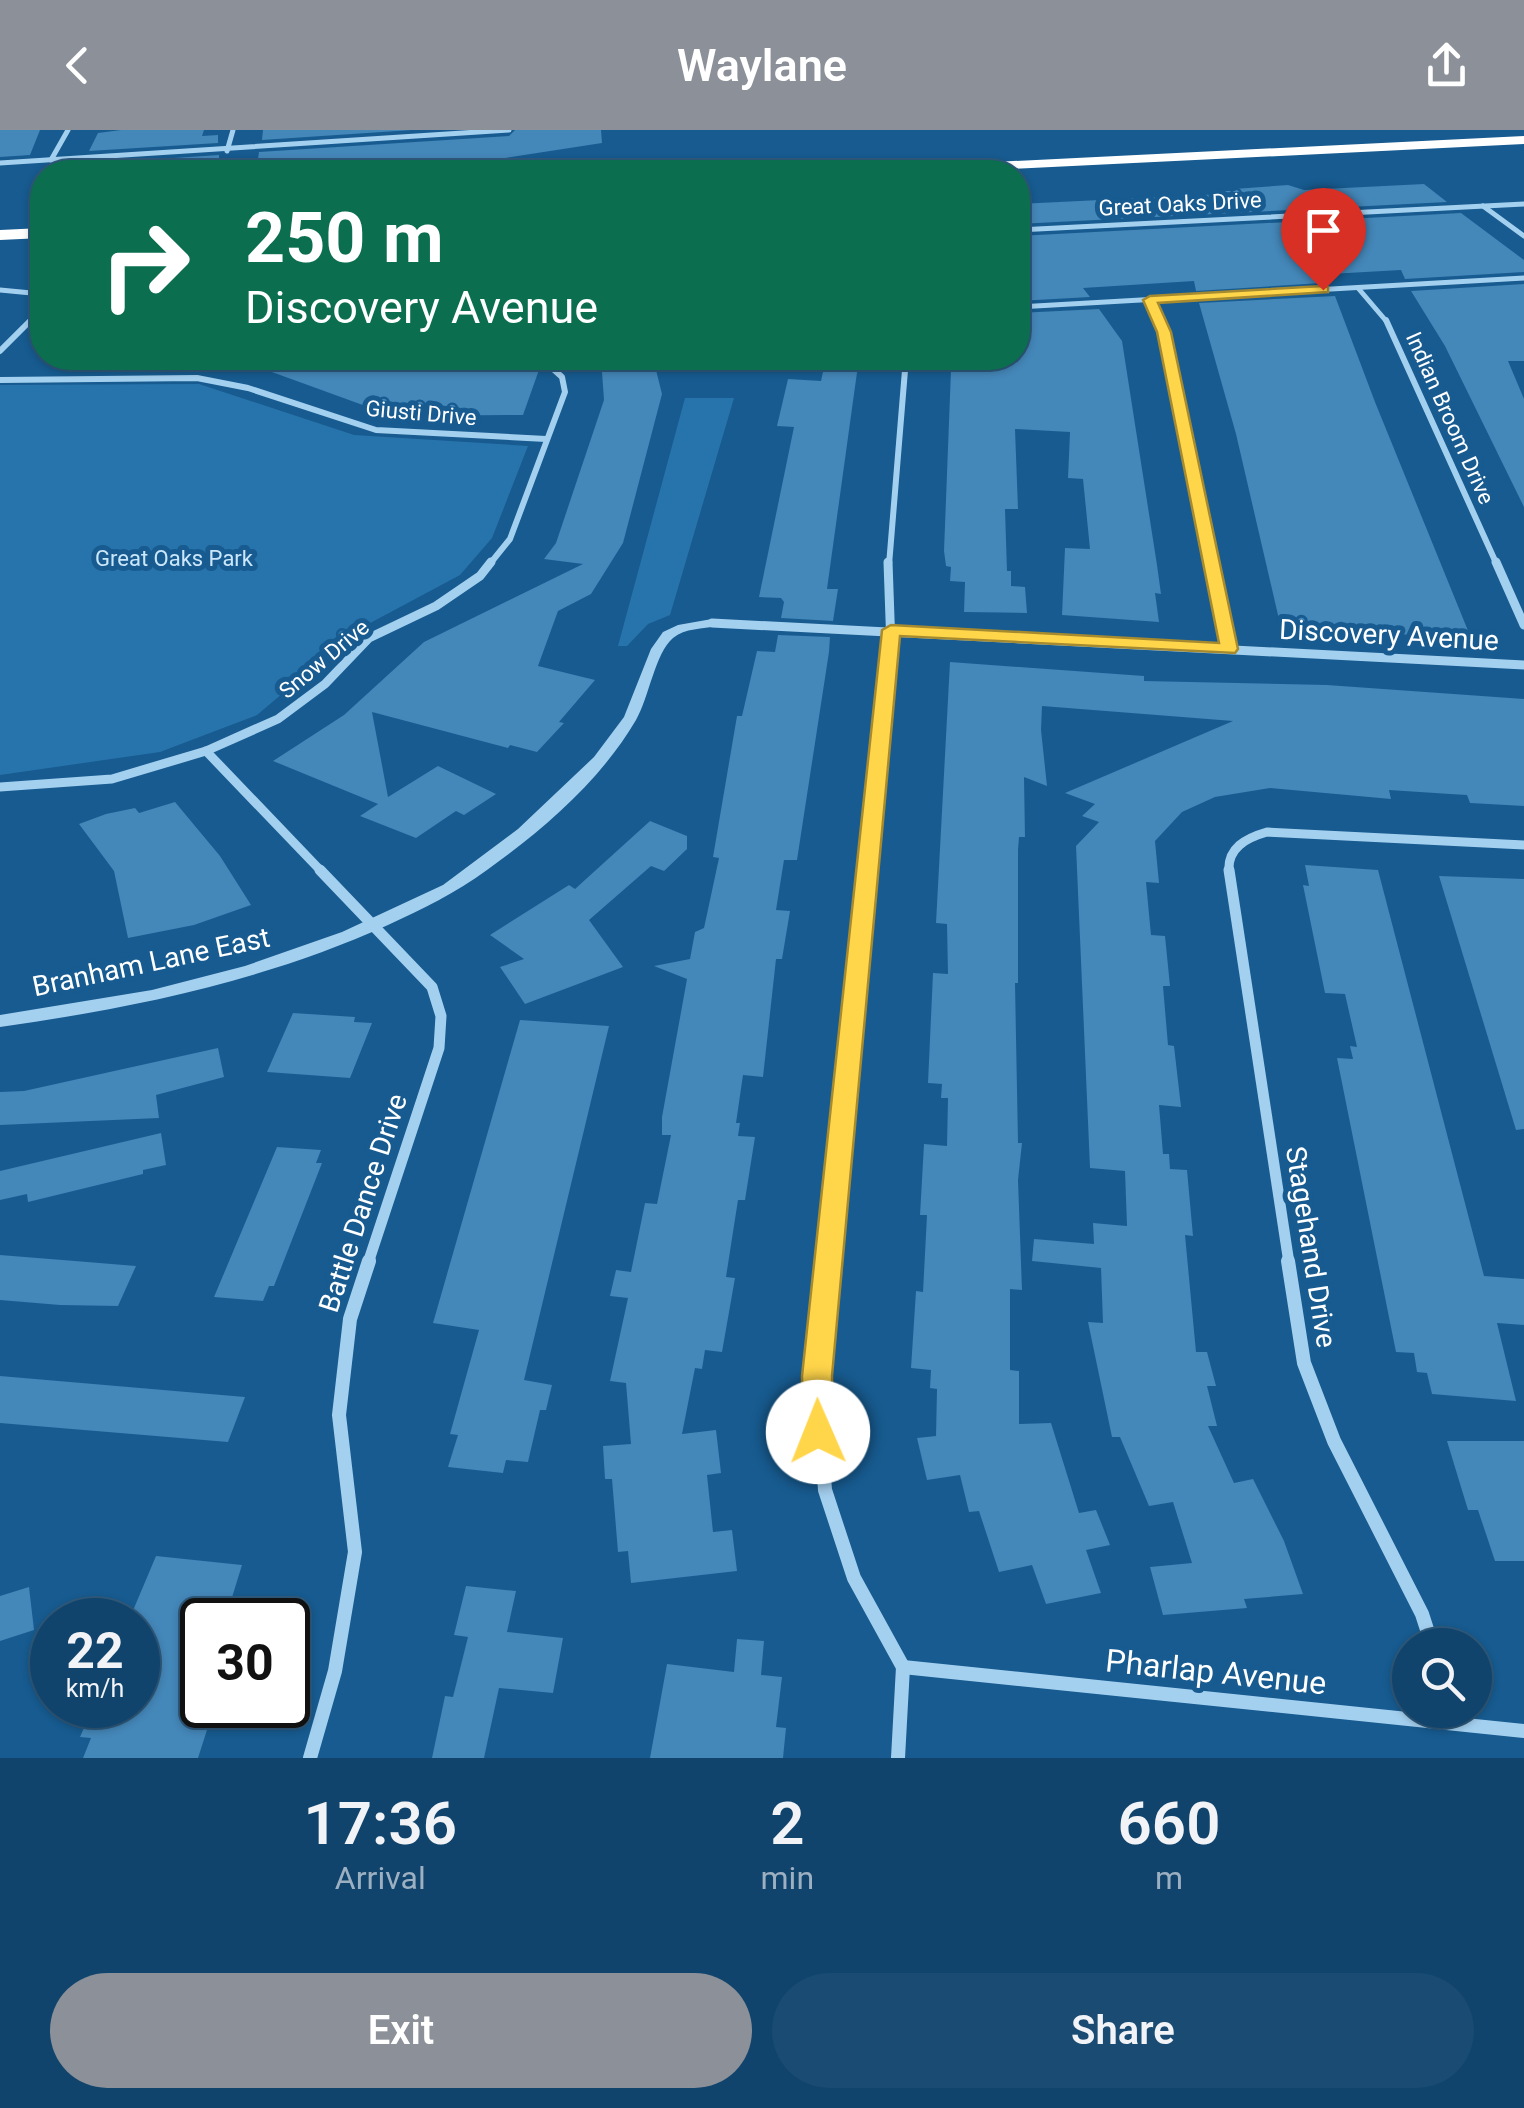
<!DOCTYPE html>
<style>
:root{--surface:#11446c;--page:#1a4b72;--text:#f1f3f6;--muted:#9cb0c2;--line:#305c7f;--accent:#8c9099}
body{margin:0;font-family:Roboto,sans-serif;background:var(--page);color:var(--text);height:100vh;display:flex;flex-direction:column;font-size:38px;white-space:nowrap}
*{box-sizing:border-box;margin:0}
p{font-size:32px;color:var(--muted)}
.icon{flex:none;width:55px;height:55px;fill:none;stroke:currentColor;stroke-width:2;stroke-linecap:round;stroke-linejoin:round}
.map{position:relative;height:1628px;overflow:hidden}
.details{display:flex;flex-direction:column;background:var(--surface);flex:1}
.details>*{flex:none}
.guide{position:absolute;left:30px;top:30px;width:1000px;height:210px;border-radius:40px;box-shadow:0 2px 8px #0004,0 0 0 2px var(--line);background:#0b6e4f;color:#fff;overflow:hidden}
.fabs{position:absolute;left:1392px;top:1498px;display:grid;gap:20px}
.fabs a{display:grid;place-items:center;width:100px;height:100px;border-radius:50%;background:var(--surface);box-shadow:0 2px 8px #0004,0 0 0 2px var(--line);font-size:50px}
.speed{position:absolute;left:30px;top:1468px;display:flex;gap:20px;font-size:50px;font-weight:700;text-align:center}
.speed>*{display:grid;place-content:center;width:130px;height:130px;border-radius:50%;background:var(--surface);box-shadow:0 2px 8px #0004,0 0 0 2px var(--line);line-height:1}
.speed small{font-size:25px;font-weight:400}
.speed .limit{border:5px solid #111;border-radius:15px;background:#fff;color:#111}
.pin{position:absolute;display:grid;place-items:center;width:85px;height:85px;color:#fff;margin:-102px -42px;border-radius:50% 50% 50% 0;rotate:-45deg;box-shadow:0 0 10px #0007}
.pin .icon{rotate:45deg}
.me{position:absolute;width:110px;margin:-55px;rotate:359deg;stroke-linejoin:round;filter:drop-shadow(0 0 8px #0008)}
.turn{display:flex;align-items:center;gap:35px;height:210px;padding:0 50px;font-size:45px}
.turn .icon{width:130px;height:130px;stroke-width:2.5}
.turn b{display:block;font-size:70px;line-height:85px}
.eta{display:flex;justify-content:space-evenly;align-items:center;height:170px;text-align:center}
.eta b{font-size:60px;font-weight:600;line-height:70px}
.primary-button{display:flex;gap:20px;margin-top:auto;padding:20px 50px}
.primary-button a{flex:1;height:115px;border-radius:60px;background:var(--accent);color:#fff;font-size:40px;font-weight:600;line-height:115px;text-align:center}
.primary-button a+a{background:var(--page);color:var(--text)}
header{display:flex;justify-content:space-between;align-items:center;height:130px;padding:0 50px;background:var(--accent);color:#fff;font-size:45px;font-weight:600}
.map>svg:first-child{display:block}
.green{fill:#2774ac}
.building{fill:#4487b9}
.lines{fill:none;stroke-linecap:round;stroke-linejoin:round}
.minor-far4{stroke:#a4d0f0;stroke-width:5}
.minor-far3{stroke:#a4d0f0;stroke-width:6}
.minor-far2{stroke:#a4d0f0;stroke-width:9}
.minor-far1{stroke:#a4d0f0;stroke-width:11}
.minor{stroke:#a4d0f0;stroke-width:14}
.tertiary{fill:#a4d0f0;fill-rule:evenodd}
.motorway{fill:#fff;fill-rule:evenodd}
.route{fill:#ffd54a;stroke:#a68a30;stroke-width:2.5}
.labels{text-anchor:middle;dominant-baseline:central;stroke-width:10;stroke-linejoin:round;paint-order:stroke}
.far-street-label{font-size:22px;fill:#fff;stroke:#175b90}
.far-park-label{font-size:22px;fill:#cbe7fb;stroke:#175b90}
.street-label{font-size:28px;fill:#fff;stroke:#175b90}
.near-street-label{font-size:32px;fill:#fff;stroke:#175b90}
</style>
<header><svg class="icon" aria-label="back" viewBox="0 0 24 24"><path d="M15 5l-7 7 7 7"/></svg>Waylane<svg class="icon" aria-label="share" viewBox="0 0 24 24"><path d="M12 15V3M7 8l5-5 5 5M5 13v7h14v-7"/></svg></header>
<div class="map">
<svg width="1524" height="1628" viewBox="0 0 1524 1628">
<rect width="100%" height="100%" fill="#175b90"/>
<g class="green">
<polygon points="199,254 354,305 528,316 492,408 460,445 359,499 257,585 160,622 0,645 0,255"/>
<polygon points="685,268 734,268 670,485 648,494 627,516 618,516"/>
</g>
<g class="building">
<polygon points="0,0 40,0 30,25 0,27"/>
<polygon points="121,0 204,0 202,6 218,5 218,13 89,21 98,3"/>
<polygon points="263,0 412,0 262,10"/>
<polygon points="515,0 601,0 602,13 466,34 463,28 335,37 337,42 256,42 259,22 509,6"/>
<polygon points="219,25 219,42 80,42 84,34"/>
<polygon points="1424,54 1447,72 1018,94 1018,74 1223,64 1220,61 1236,61 1234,59 1288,55 1304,60"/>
<polygon points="1461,83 1524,130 1524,142 1405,149 1401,140 1312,145 1321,153 1196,161 1194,151 1083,158 1090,167 1018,171 1018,106"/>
<polygon points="1524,154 1524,231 1508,231 1524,269 1524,377 1445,216 1411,161"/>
<polygon points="1335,166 1375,272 1471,508 1281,498 1236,304 1199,173"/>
<polygon points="1099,179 1122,211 1157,435 1161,464 1155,463 1159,492 1062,485 1065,418 1090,419 1083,349 1068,348 1070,302 1015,299 1018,379 1005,379 1007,441 1011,441 1011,456 1025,457 1027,483 964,482 965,452 950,451 951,437 946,436 944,421 951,240 958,236 958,230 1018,232 1018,183"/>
<polygon points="245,228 534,228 540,237 523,285 393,286 244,232"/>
<polygon points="601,228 653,228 662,264 623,413 591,464 558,481 538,536 595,550 559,592 564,593 537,622 510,615 508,618 372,582 388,667 438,636 496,664 464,685 456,681 416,708 360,686 378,674 273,631 344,585 424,512 583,434 544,429 556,413 604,270"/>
<polygon points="826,228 859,228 827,459 838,459 833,491 781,488 784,472 781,468 759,467 794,297 777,296 788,249 821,251"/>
<polygon points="778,505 830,507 829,522 797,730 784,730 776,780 790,781 782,829 776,829 763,947 743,945 736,993 740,993 738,1006 755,1007 745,1070 738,1070 726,1147 735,1148 722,1222 705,1220 702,1239 695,1238 682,1304 716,1300 721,1343 707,1345 713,1402 732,1400 737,1441 631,1453 628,1421 618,1422 612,1349 605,1349 603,1316 631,1314 626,1253 610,1251 628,1168 610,1166 616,1140 631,1142 645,1073 657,1074 671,1005 662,1005 662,987 687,849 654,836 690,829 695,802 704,798 719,728 713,727 737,586 742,586 757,521 775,522"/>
<polygon points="950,532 1144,546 1144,551 1327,555 1524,569 1524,676 1470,673 1467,665 1450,664 1389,660 1391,669 1270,658 1215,667 1182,682 1155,711 1159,753 1146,752 1151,805 1165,806 1170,856 1163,856 1168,915 1174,916 1181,977 1159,975 1163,1024 1169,1024 1170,1039 1187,1040 1193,1106 1185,1105 1196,1222 1207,1222 1216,1256 1207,1256 1217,1296 1208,1296 1234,1353 1253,1349 1284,1411 1303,1464 1244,1469 1247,1478 1163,1485 1150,1437 1192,1433 1173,1372 1149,1376 1120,1307 1112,1307 1088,1192 1103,1193 1101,1138 1032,1131 1034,1109 1094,1114 1093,1093 1127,1096 1125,1041 1090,1038 1076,716 1099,692 1082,686 1095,674 1065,663 1233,591 1042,576 1041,600 1047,656 1024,647 1025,707 1019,707 1018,720 1018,853 1015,853 1018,1013 1022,1013 1018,1050 1022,1160 1010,1159 1010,1240 1019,1241 1019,1294 1051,1293 1079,1383 1096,1380 1110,1415 1086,1420 1101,1463 1046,1474 1032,1435 999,1442 979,1381 969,1382 960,1345 927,1350 917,1308 936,1306 937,1259 930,1258 931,1240 911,1238 916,1161 923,1162 927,1085 920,1085 924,1014 947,1016 948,968 941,968 942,954 928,953 933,843 948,844 947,794 936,793"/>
<polygon points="175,672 220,726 251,775 194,795 128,808 114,741 79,694 106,684 135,678 139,683"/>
<polygon points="650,691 687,706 687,719 664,741 651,736 589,790 623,837 525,874 500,837 524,829 490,805 569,755 575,759"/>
<polygon points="1305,735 1378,740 1484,1146 1524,1149 1524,1195 1497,1193 1516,1271 1432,1264 1427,1243 1417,1242 1414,1223 1396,1222 1337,928 1353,929 1350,916 1357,917 1345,864 1325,863 1303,755 1309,756"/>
<polygon points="1439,746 1524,749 1524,999 1516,1000"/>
<polygon points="293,883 355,887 354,892 372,893 350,948 267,942"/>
<polygon points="520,890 609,896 524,1250 552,1255 546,1280 540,1280 528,1332 506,1330 503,1343 448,1337 458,1305 450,1304 479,1200 433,1193"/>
<polygon points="218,918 224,947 156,965 159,988 0,995 0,962 24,961"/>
<polygon points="161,1003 166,1035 143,1040 143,1044 28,1072 27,1064 0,1070 0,1041"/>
<polygon points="277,1017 321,1020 316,1033 322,1033 274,1156 269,1156 263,1171 214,1167"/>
<polygon points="0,1125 75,1131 136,1136 118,1176 60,1175 0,1170"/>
<polygon points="0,1246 245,1267 228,1312 0,1293"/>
<polygon points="1447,1311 1524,1311 1524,1431 1495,1431 1478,1380 1468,1380"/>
<polygon points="156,1426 242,1435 225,1490 202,1490 202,1575 215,1575 198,1628 83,1628 91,1608 80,1607 94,1575 138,1575 138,1490 129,1490"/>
<polygon points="466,1456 516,1461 507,1502 563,1508 553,1563 499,1558 484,1628 432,1628 445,1566 453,1567 468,1507 454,1505"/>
<polygon points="29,1457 34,1500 0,1511 0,1466"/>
<polygon points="737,1509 764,1511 761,1545 782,1547 776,1597 786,1598 783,1628 650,1628 667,1534 734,1542"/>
</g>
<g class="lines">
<g class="minor-far4">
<polyline points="227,21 233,0"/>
<polyline points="51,30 68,0"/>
<polyline points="0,33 509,0"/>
<polyline points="1483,76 1524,106"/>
<polyline points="1018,100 1524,74"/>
<polyline points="1358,158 1387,192"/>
<polyline points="0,160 42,164"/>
<polyline points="1150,170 1160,192"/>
<polyline points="1018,177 1524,148"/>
<polyline points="29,192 42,179"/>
</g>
<g class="minor-far3">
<polyline points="1159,190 1212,435"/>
<polyline points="1386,190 1497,435"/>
<polyline points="0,221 31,190"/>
<polyline points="0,250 197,248 248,258 376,300 546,309"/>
<polyline points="489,435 510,409 565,262 562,247 541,228"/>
<polyline points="889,435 906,228"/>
</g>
<g class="minor-far2">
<polyline points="1211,432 1229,519"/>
<polyline points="1496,432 1524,495"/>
<polyline points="712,493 1524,535"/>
<polyline points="206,621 322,742"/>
<polyline points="0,657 112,649 206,621 278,589 325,554 369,508 436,476 480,446 491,432"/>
<polyline points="868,742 891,517 888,432"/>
<path d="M1229,742C1227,718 1246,708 1267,702L1524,715"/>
</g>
<g class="minor-far1">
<polyline points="320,740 432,857 441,886 439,918 368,1133"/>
<polyline points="1229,740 1289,1133"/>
<polyline points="828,1133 868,740"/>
</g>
<g class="minor">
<polyline points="829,1131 817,1246 825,1360 854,1448 903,1537 898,1628"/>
<polyline points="1288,1131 1304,1233 1334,1311 1422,1484 1432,1515"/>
<polyline points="903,1537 1524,1601"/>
<polyline points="310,1628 335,1541 355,1422 339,1285 350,1189 369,1131"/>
</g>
<path class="tertiary" d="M712,489L717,490V496C703,499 685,498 673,508C655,523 649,568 636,590C601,650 543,700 487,740C456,763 422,779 388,795C264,851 134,878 0,897V885L152,860L245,836L342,802L443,755L518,699L594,627L624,587L651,519L663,502L678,495Z"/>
<g class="motorway">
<polygon points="1524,6 1524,14 951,42 864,42 871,38"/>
<polygon points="42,98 42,108 0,110 0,100"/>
</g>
</g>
<polygon class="route" points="1323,156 1328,157 1328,162 1158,173 1171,202 1238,519 1235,523 900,506 832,1246 833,1302 828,1311 818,1315 807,1311 803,1302 802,1246 882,500 891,495 1219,513 1157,202 1143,170 1150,166"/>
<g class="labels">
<g class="far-street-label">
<text transform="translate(1180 74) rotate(-3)">Great Oaks Drive</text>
<text transform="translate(421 283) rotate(5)">Giusti Drive</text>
<text transform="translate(1450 288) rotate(66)">Indian Broom Drive</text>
<text transform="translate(324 529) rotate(-40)">Snow Drive</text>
</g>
<g class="far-park-label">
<text x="174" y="428">Great Oaks Park</text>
</g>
<g class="street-label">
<text transform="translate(1389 505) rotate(3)">Discovery Avenue</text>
<text transform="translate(151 832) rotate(-12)">Branham Lane East</text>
<text transform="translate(363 1073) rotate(-72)">Battle Dance Drive</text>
<text transform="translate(1311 1117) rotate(81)">Stagehand Drive</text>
</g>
<g class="near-street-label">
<text transform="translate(1216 1542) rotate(6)">Pharlap Avenue</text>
</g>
</g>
</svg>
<div class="fabs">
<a><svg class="icon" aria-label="search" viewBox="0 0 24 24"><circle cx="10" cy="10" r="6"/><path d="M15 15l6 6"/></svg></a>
</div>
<div class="speed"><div>22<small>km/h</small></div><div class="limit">30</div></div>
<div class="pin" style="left:1323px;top:160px;background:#d93025"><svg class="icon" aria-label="arrive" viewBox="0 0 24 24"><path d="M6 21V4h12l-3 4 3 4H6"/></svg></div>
<svg class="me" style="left:818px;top:1302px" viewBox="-20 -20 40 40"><circle r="19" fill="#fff"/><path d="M0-13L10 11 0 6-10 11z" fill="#ffd54a"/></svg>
<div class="guide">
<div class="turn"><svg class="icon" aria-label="right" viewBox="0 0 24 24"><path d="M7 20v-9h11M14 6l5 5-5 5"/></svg><div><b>250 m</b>Discovery Avenue</div></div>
</div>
</div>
<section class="details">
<div class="eta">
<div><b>17:36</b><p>Arrival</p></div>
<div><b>2</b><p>min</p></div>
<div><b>660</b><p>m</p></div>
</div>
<div class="primary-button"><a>Exit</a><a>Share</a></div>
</section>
